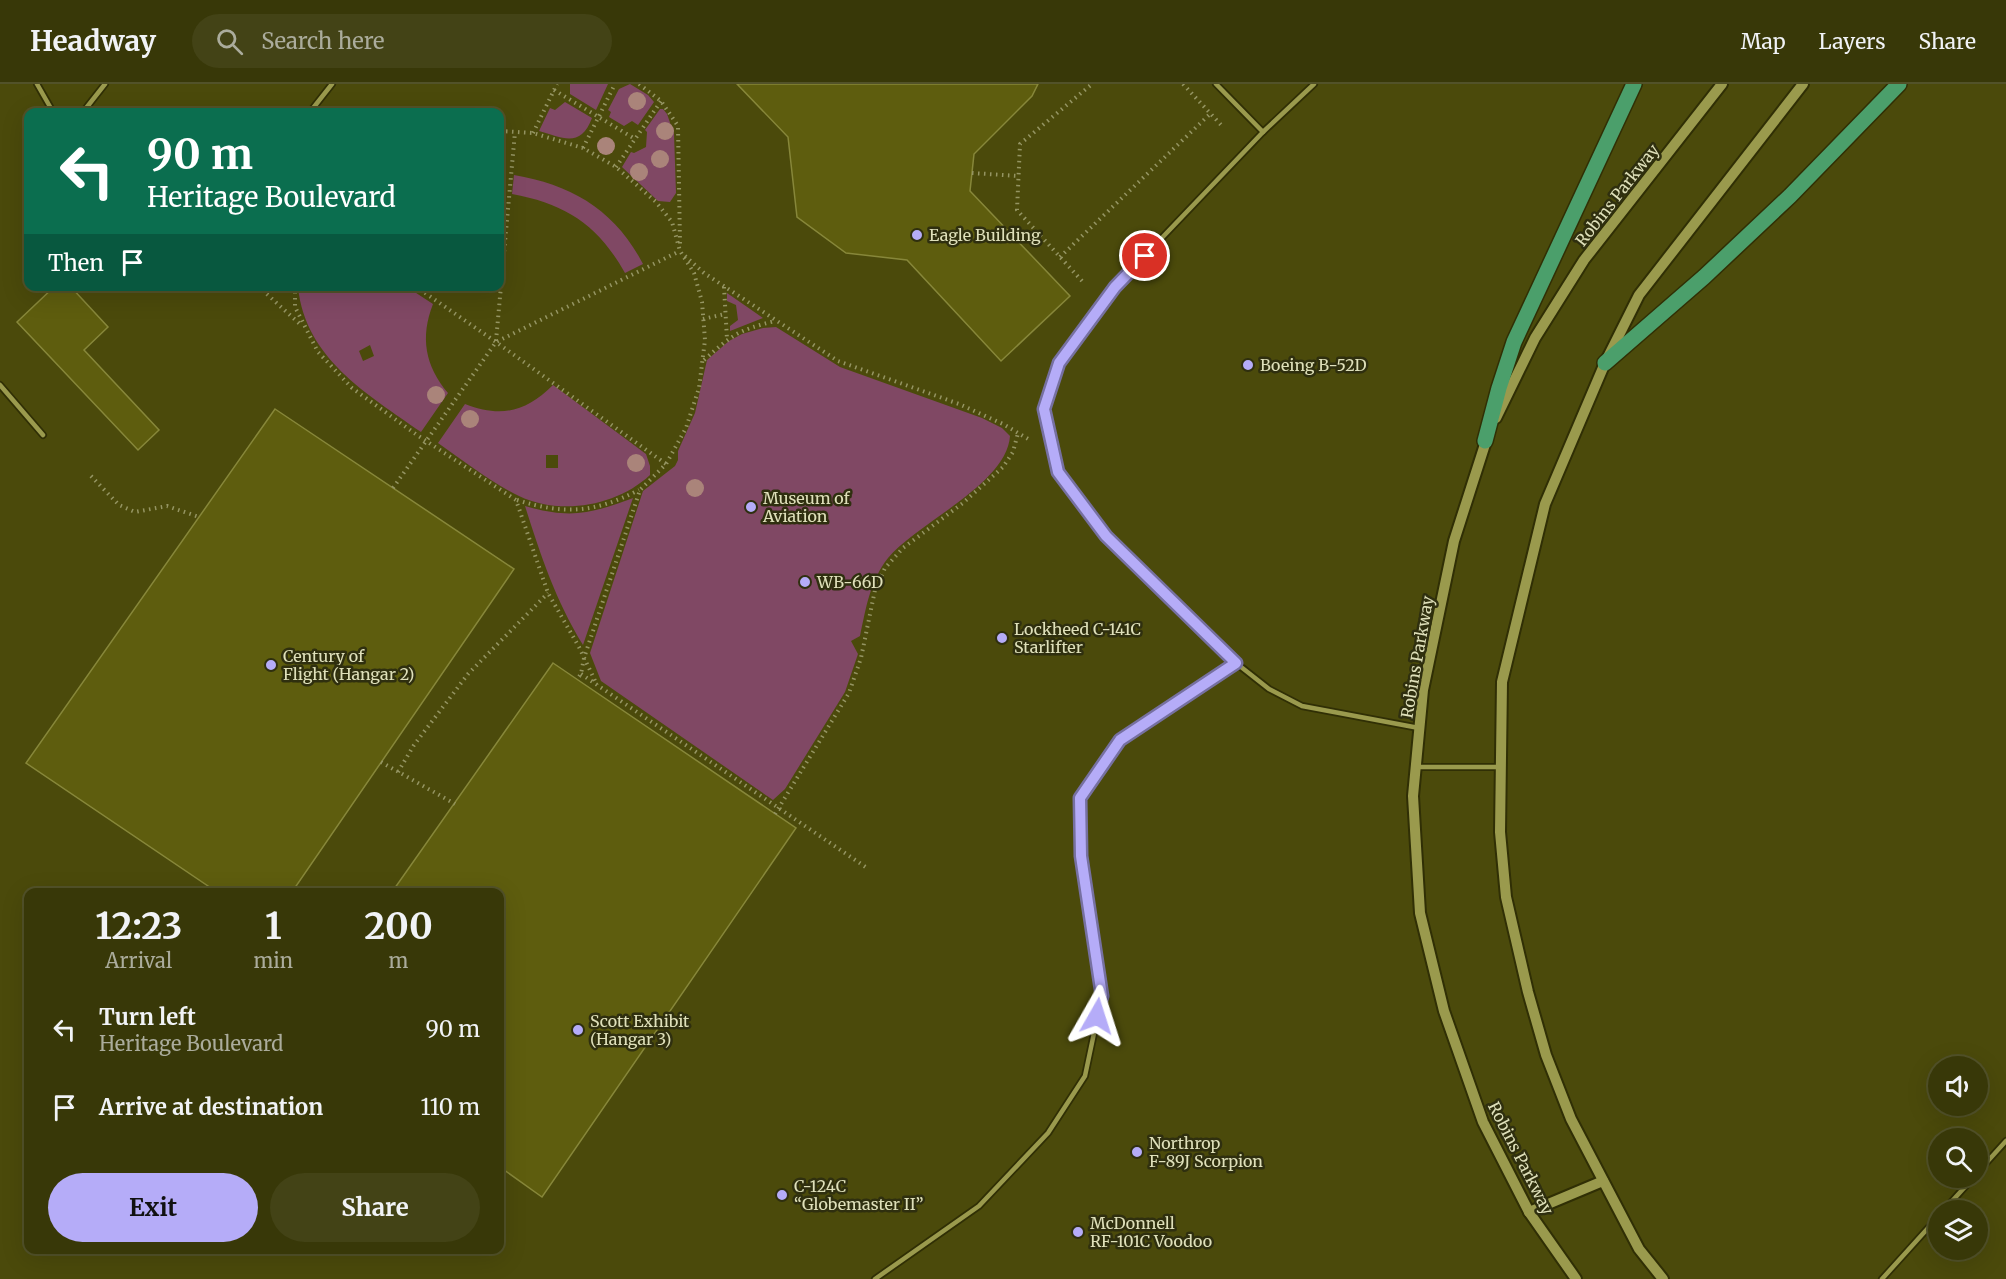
<!DOCTYPE html>
<meta charset="utf-8">
<style>
:root{--surface:#383808;--page:#434316;--text:#f1f3f6;--muted:#abac9c;--line:#525229;--accent:#b5acf8}
body{margin:0;font-family:Merriweather,serif;background:var(--page);color:var(--text);height:100vh;display:flex;flex-direction:column;font-size:22px;white-space:nowrap}
*{box-sizing:border-box;margin:0}
p{font-size:20px;color:var(--muted)}
.icon{flex:none;width:33px;height:33px;fill:none;stroke:currentColor;stroke-width:2;stroke-linecap:round;stroke-linejoin:round}
.map{position:relative;flex:1;overflow:hidden}
.panel{position:absolute;left:24px;top:804px;width:480px;height:366px;display:flex;flex-direction:column;background:var(--surface);border-radius:12px;box-shadow:0 6px 24px #0002,0 0 0 2px var(--line)}
.panel>*{flex:none}
.guide{position:absolute;left:24px;top:24px;width:480px;height:183px;border-radius:12px;box-shadow:0 6px 24px #0002,0 0 0 2px var(--line);background:#0b6e4f;color:#fff;overflow:hidden}
.tools{position:absolute;left:1928px;top:972px;display:grid;gap:12px}
.tools a{display:grid;place-items:center;width:60px;height:60px;border-radius:50%;background:var(--surface);box-shadow:0 6px 24px #0002,0 0 0 2px var(--line);font-size:30px}
.pin{position:absolute;display:grid;place-items:center;width:51px;height:51px;color:#fff;margin:-26px;border:3px solid #fff;border-radius:50%;box-shadow:0 2px 6px #0007}
.me{position:absolute;width:66px;margin:-33px;rotate:6deg;stroke-linejoin:round;filter:drop-shadow(0 0 4px #0008)}
.turn{display:flex;align-items:center;gap:21px;height:126px;padding:0 24px;font-size:27px}
.turn .icon{width:78px;height:78px;stroke-width:2.5}
.turn b{display:block;font-size:42px;line-height:51px}
.then{display:flex;align-items:center;height:57px;padding:0 24px;background:#0003;gap:12px;font-size:22px}
.eta{display:flex;justify-content:space-evenly;align-items:center;height:102px;text-align:center}
.eta b{font-size:36px;font-weight:700;line-height:42px}
.primary-button{display:flex;gap:12px;margin-top:auto;padding:12px 24px}
.primary-button a{flex:1;height:69px;border-radius:36px;background:var(--accent);color:#111;font-size:24px;font-weight:700;line-height:69px;text-align:center}
.primary-button a+a{background:var(--page);color:var(--text)}
ul{padding:0;list-style:none}
li{display:flex;align-items:center;gap:18px;height:78px;padding:0 24px}
li div{flex:1}
li b{display:block;font-size:22px}
li em{font-style:normal}
header{display:flex;align-items:center;gap:36px;box-sizing:border-box;height:84px;padding:0 30px;background:var(--surface);border-bottom:2px solid var(--line)}
header strong{font-size:28px}
nav{display:flex;gap:33px;margin-inline-start:auto;font-size:21px}
.search{width:420px;height:54px;background:var(--page);display:flex;align-items:center;gap:15px;box-sizing:border-box;padding:0 21px;border-radius:33px;color:var(--muted);font-size:22px}
.map>svg:first-child{display:block}
.green{fill:#804864;fill-rule:evenodd}
.building{fill:#5e5d0e;stroke:#87873a;stroke-width:1.5}
.lines{fill:none;stroke-linecap:round;stroke-linejoin:round}
.service-casing{stroke:#302f05;stroke-width:8}
.tertiary-casing{stroke:#302f05;stroke-width:14}
.primary-casing{stroke:#302f05;stroke-width:18}
.path{stroke:#959563;stroke-width:4;stroke-dasharray:1.5 4.5;stroke-linecap:butt}
.service{stroke:#9a9a4d;stroke-width:4.5}
.tertiary{stroke:#9a9a4d;stroke-width:10}
.primary{stroke:#4b9f6b;stroke-width:15}
.tree{fill:#aa847a}
.route-casing{stroke:#7670a1;stroke-width:15}
.route{stroke:#b5acf8;stroke-width:10}
.poi-dot{fill:#b5acf8;stroke:#2f2f0f;stroke-width:2}
.labels{text-anchor:middle;dominant-baseline:central;stroke-width:5;stroke-linejoin:round;paint-order:stroke}
.street-label{font-size:16px;fill:#dfe0ba;stroke:#2f2f0f}
.poi-label{font-size:16px;fill:#dfe0ba;stroke:#2f2f0f;text-anchor:start}
</style>
<header>
<strong>Headway</strong>
<div class="search"><svg class="icon" aria-label="search" viewBox="0 0 24 24"><circle cx="10" cy="10" r="6"/><path d="M15 15l6 6"/></svg>Search here</div>
<nav><a>Map</a><a>Layers</a><a>Share</a></nav>
</header>
<div class="map">
<svg width="2006" height="1195" viewBox="0 0 2006 1195">
<rect width="100%" height="100%" fill="#4b4a0b"/>
<g class="green">
<polygon points="570,0 608,0 596,26 570,10"/>
<polygon points="630,0 648,11 654,18 638,41 632,37 624,42 609,33 611,28 608,26 619,5"/>
<path d="M565,18L592,34C581,64 563,54 539,47L550,24L555,26Z"/>
<polygon points="660,25 663,25 667,30 674,50 676,109 670,118 658,117 622,83 631,68 634,69 646,63 647,48 645,46"/>
<path d="M514,91C572,101 615,126 643,180L625,189C598,141 566,120 512,110Z"/>
<path d="M298,203H407L433,220C420,253 425,282 448,309L421,348C367,310 305,274 298,203ZM370,261L374,272L363,277L359,267Z"/>
<polygon points="727,209 763,234 730,247 730,242 738,236 736,221 727,217"/>
<path d="M776,243L840,283L982,334L1002,344L1010,352C1007,400 917,439 888,474C870,497 866,524 860,552L851,557L858,570L845,608L785,705L773,716L601,597L590,569L643,407L675,382L678,376V367L695,329L707,276L729,257L742,250L763,244Z"/>
<path d="M553,301L646,370L650,382V391C617,422 560,432 519,412C490,398 464,377 438,359L465,320C501,334 526,328 553,301ZM546,371H558V384H546Z"/>
<path d="M633,414L583,561C555,515 541,472 525,422C570,435 590,430 633,414Z"/>
</g>
<g class="building">
<polygon points="737,0 1038,0 1032,12 974,70 970,107 1070,212 1001,277 907,176 846,169 797,133 788,53"/>
<polygon points="55,202 70,202 108,243 84,266 159,346 138,366 17,238"/>
<polygon points="275,325 514,485 292,808 217,808 26,679"/>
<polygon points="553,579 796,744 542,1113 500,1083 500,808 392,808"/>
</g>
<g class="lines">
<defs>
<g id="service">
<polyline points="37,0 53,28"/>
<polyline points="83,28 105,0"/>
<polyline points="310,28 332,0"/>
<polyline points="1263,48 1314,0"/>
<polyline points="0,301 43,351"/>
<polyline points="1236,579 1269,605 1302,622 1419,644"/>
<polyline points="1416,683 1500,683"/>
<polyline points="1977,1089 2006,1057"/>
<polyline points="1944,1126 1973,1094"/>
<polyline points="875,1195 979,1122 1048,1049 1085,992 1102,911 1081,772 1080,714 1121,655 1236,579 1106,452 1058,388 1045,325 1059,279 1115,203 1263,48 1216,0"/>
<polyline points="1882,1195 1938,1133"/>
</g>
<g id="tertiary">
<polyline points="1496,334 1535,254 1584,176 1722,0"/>
<polyline points="1488,351 1454,457 1423,606 1413,712 1420,829 1444,927 1483,1038 1529,1128 1576,1195"/>
<polyline points="1529,1128 1603,1097"/>
<polyline points="1663,1195 1639,1165 1571,1035 1546,971 1528,908 1506,813 1500,748 1502,598 1545,420 1605,279 1639,211 1803,0"/>
</g>
<g id="primary">
<polyline points="1605,279 1704,193 1790,112 1899,0"/>
<polyline points="1485,357 1499,304 1514,258 1634,0"/>
</g>
</defs>
<use href="#service" class="service-casing"/>
<use href="#tertiary" class="tertiary-casing"/>
<use href="#primary" class="primary-casing"/>
<g class="path">
<polyline points="639,0 661,17 678,42 680,160"/>
<polyline points="1183,0 1223,43"/>
<polyline points="554,6 635,55"/>
<polyline points="500,47 533,49 583,64 616,83 656,118 672,138 680,167 694,189 702,218 705,256 699,304 686,344 666,380 640,406 584,574 581,590 577,595"/>
<polyline points="533,49 557,0"/>
<polyline points="583,64 615,0"/>
<polyline points="616,83 661,17"/>
<polyline points="972,89 1019,92"/>
<polyline points="685,172 704,189 838,277 959,320 1003,340 1030,356"/>
<polyline points="1060,173 1210,30"/>
<polyline points="1082,197 1017,126 1020,60 1092,0"/>
<polyline points="258,202 302,242"/>
<polyline points="295,202 295,223 318,268 352,304 417,351 516,416 548,509 579,563 597,601"/>
<polyline points="415,202 496,258 666,380"/>
<polyline points="724,203 727,255"/>
<polyline points="703,235 725,230"/>
<polyline points="496,257 515,48"/>
<path d="M704,276C732,251 738,246 775,237"/>
<polyline points="91,392 119,421 135,428 167,422 199,433"/>
<polyline points="393,404 496,258 680,167"/>
<path d="M517,416C565,431 594,429 639,406"/>
<polyline points="581,590 867,784"/>
<polyline points="381,678 455,720"/>
<polyline points="398,688 414,661 468,590 548,509"/>
<polyline points="775,730 849,609 861,574 875,506 885,484 903,464 963,419 1003,383 1013,368 1018,349"/>
</g>
<use href="#service" class="service"/>
<use href="#tertiary" class="tertiary"/>
<use href="#primary" class="primary"/>
</g>
<g class="tree">
<circle cx="637" cy="17" r="9"/>
<circle cx="665" cy="47" r="9"/>
<circle cx="606" cy="62" r="9"/>
<circle cx="660" cy="75" r="9"/>
<circle cx="639" cy="88" r="9"/>
<circle cx="436" cy="311" r="9"/>
<circle cx="470" cy="335" r="9"/>
<circle cx="636" cy="379" r="9"/>
<circle cx="695" cy="404" r="9"/>
</g>
<g class="lines">
<defs>
<polyline id="route" points="1097,932 1102,912 1081,772 1080,714 1120,656 1236,579 1106,452 1058,388 1044,325 1059,279 1115,203 1145,172"/>
</defs>
<use href="#route" class="route-casing"/>
<use href="#route" class="route"/>
</g>
<g class="poi-dot">
<circle cx="917" cy="151" r="6"/>
<circle cx="1248" cy="281" r="6"/>
<circle cx="751" cy="423" r="6"/>
<circle cx="805" cy="498" r="6"/>
<circle cx="1002" cy="554" r="6"/>
<circle cx="271" cy="581" r="6"/>
<circle cx="578" cy="946" r="6"/>
<circle cx="1137" cy="1068" r="6"/>
<circle cx="782" cy="1111" r="6"/>
<circle cx="1078" cy="1148" r="6"/>
</g>
<g class="labels">
<g class="street-label">
<text transform="translate(1617 111) rotate(-52)">Robins Parkway</text>
<text transform="translate(1417 573) rotate(-80)">Robins Parkway</text>
<text transform="translate(1521 1074) rotate(63)">Robins Parkway</text>
</g>
<g class="poi-label">
<text x="929" y="151">Eagle Building</text>
<text x="1260" y="281">Boeing B-52D</text>
<text x="763" y="414">Museum of<tspan x="763" dy="18">Aviation</tspan></text>
<text x="817" y="498">WB-66D</text>
<text x="1014" y="545">Lockheed C-141C<tspan x="1014" dy="18">Starlifter</tspan></text>
<text x="283" y="572">Century of<tspan x="283" dy="18">Flight (Hangar 2)</tspan></text>
<text x="590" y="937">Scott Exhibit<tspan x="590" dy="18">(Hangar 3)</tspan></text>
<text x="1149" y="1059">Northrop<tspan x="1149" dy="18">F-89J Scorpion</tspan></text>
<text x="794" y="1102">C-124C<tspan x="794" dy="18">“Globemaster II”</tspan></text>
<text x="1090" y="1139">McDonnell<tspan x="1090" dy="18">RF-101C Voodoo</tspan></text>
</g>
</g>
</svg>
<div class="tools">
<a><svg class="icon" aria-label="sound" viewBox="0 0 24 24"><path d="M4 9h4l5-4v14l-5-4H4zM17 9q2 3 0 6"/></svg></a>
<a><svg class="icon" aria-label="search" viewBox="0 0 24 24"><circle cx="10" cy="10" r="6"/><path d="M15 15l6 6"/></svg></a>
<a><svg class="icon" aria-label="layers" viewBox="0 0 24 24"><path d="M12 4l9 5-9 5-9-5zM3 14l9 5 9-5"/></svg></a>
</div>
<div class="pin" style="left:1145px;top:172px;background:#d93025"><svg class="icon" aria-label="arrive" viewBox="0 0 24 24"><path d="M6 21V4h12l-3 4 3 4H6"/></svg></div>
<svg class="me" style="left:1097px;top:932px" viewBox="-20 -20 40 40"><path d="M0-17L14 15 0 8-14 15z" fill="#b5acf8" stroke="#fff" stroke-width="4"/></svg>
<div class="guide">
<div class="turn"><svg class="icon" aria-label="left" viewBox="0 0 24 24"><path d="M17 20v-9H6M10 6l-5 5 5 5"/></svg><div><b>90 m</b>Heritage Boulevard</div></div>
<div class="then">Then<svg class="icon" aria-label="arrive" viewBox="0 0 24 24"><path d="M6 21V4h12l-3 4 3 4H6"/></svg></div>
</div>
<section class="panel">
<div class="eta">
<div><b>12:23</b><p>Arrival</p></div>
<div><b>1</b><p>min</p></div>
<div><b>200</b><p>m</p></div>
</div>
<ul>
<li><svg class="icon" aria-label="left" viewBox="0 0 24 24"><path d="M17 20v-9H6M10 6l-5 5 5 5"/></svg><div><b>Turn left</b><p>Heritage Boulevard</p></div><em>90 m</em></li>
<li><svg class="icon" aria-label="arrive" viewBox="0 0 24 24"><path d="M6 21V4h12l-3 4 3 4H6"/></svg><div><b>Arrive at destination</b></div><em>110 m</em></li>
</ul>
<div class="primary-button"><a>Exit</a><a>Share</a></div>
</section>
</div>
